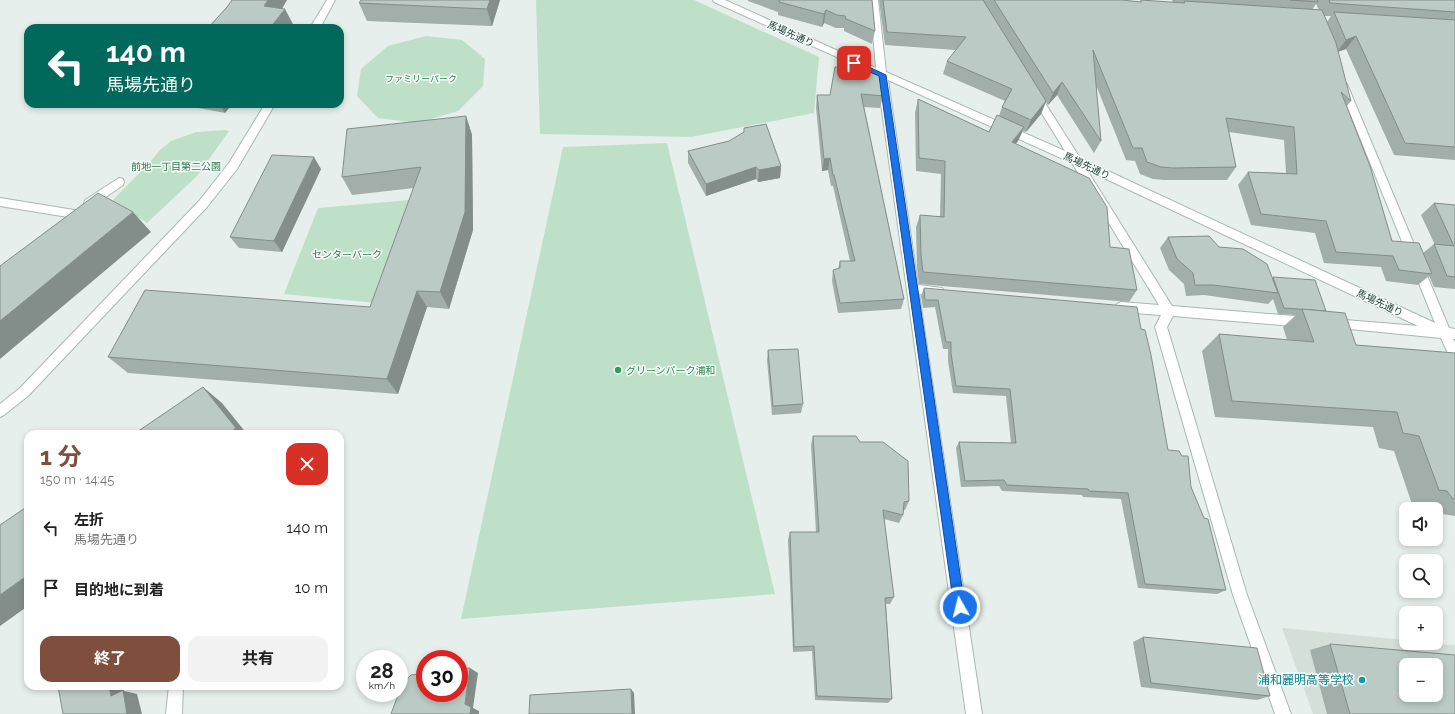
<!DOCTYPE html>
<html lang="ja">
<meta charset="utf-8">
<style>
:root{--surface:#fff;--page:#f2f2f2;--text:#222;--muted:#767676;--accent:#804e3d}
body{margin:0;font-family:Raleway,"Noto Sans JP",sans-serif;background:var(--page);color:var(--text);height:100vh;display:flex;flex-direction:column;font-size:15px;white-space:nowrap}
*{box-sizing:border-box;margin:0}
p{font-size:13px;color:var(--muted)}
.icon{flex:none;width:22px;height:22px;fill:none;stroke:currentColor;stroke-width:2;stroke-linecap:round;stroke-linejoin:round}
.map{position:relative;flex:1;overflow:hidden}
.sheet{position:absolute;left:24px;top:430px;width:320px;height:260px;display:flex;flex-direction:column;background:var(--surface);border-radius:12px;box-shadow:0 2px 6px #0003}
.sheet>*{flex:none}
.banner{position:absolute;left:24px;top:24px;width:320px;height:84px;border-radius:12px;box-shadow:0 2px 6px #0003;background:#00695c;color:#fff;overflow:hidden}
.buttons{position:absolute;left:1399px;top:502px;display:grid;gap:8px}
.buttons a{display:grid;place-items:center;width:44px;height:44px;border-radius:8px;background:var(--surface);box-shadow:0 2px 6px #0003;font-size:20px}
.speed{position:absolute;left:356px;top:650px;display:flex;gap:8px;font-size:20px;font-weight:700;text-align:center}
.speed>*{display:grid;place-content:center;width:52px;height:52px;border-radius:50%;background:var(--surface);box-shadow:0 2px 6px #0003;line-height:1}
.speed small{font-size:10px;font-weight:400}
.speed .limit{border:6px solid #d22;background:#fff;color:#111}
.pin{position:absolute;display:grid;place-items:center;width:34px;height:34px;color:#fff;margin:-17px;border-radius:8px;box-shadow:0 2px 6px #0006}
.me{position:absolute;width:44px;margin:-22px;rotate:352deg;stroke-linejoin:round;filter:drop-shadow(0 0 3px #0008)}
.turn{display:flex;align-items:center;gap:14px;height:84px;padding:0 16px;font-size:18px}
.turn .icon{width:52px;height:52px;stroke-width:2.5}
.turn b{display:block;font-size:28px;line-height:34px}
.round{display:grid;place-items:center;flex:none;width:42px;height:42px;border-radius:12px;background:var(--page)}
.head{display:flex;align-items:center;justify-content:space-between;height:68px;padding:0 16px}
h1{font-size:24px;font-weight:700;line-height:30px;color:var(--accent)}
.primary-button{display:flex;gap:8px;margin-top:auto;padding:8px 16px}
.primary-button a{flex:1;height:46px;border-radius:12px;background:var(--accent);color:#fff;font-size:16px;font-weight:700;line-height:46px;text-align:center}
.primary-button a+a{background:var(--page);color:var(--text)}
ul{padding:0;list-style:none}
li{display:flex;align-items:center;gap:12px;height:60px;padding:0 16px}
li div{flex:1}
li b{display:block;font-size:15px}
li em{font-style:normal}
.map>svg:first-child{display:block}
.built{fill:#d4dfda;fill-rule:evenodd}
.green{fill:#bfe0c8}
.lines{fill:none;stroke-linecap:round;stroke-linejoin:round}
.minor-casing{stroke:#a8b8b2;stroke-width:2}
.minor{fill:#fff;fill-rule:evenodd}
.wall{fill:#a1aea9;fill-rule:evenodd}
.shaded-wall{fill:#838d89}
.building{fill:#bbcac4;stroke:#838d89;fill-rule:evenodd}
.route{fill:#1a73e8;stroke:#114b97}
.leisure-dot{fill:#2e9e5b;stroke:#f7fbf9;stroke-width:1.5}
.culture-dot{fill:#0f9aa8;stroke:#f7fbf9;stroke-width:1.5}
.labels{text-anchor:middle;dominant-baseline:central;stroke-width:3;stroke-linejoin:round;paint-order:stroke}
.far-park-label{font-size:9px;fill:#2d7a4b;stroke:#f7fbf9}
.street-label{font-size:10px;fill:#24423a;stroke:#f7fbf9}
.park-label{font-size:10px;fill:#2d7a4b;stroke:#f7fbf9}
.leisure-label{font-size:10px;fill:#27864d;stroke:#f7fbf9;text-anchor:start}
.near-culture-label{font-size:12px;fill:#0d838f;stroke:#f7fbf9;text-anchor:end}
</style>
<div class="map">
<svg width="1455" height="714" viewBox="0 0 1455 714">
<rect width="100%" height="100%" fill="#e6efeb"/>
<path class="built" d="M1282,628L1406,640V643L1455,645V714H1313ZM1406,665H1436V695H1406Z"/>
<g class="green">
<polygon points="536,0 694,0 819,57 814,113 691,137 540,134"/>
<polygon points="426,36 462,40 485,59 483,86 458,111 417,123 378,118 357,96 361,69 388,46"/>
<polygon points="225,130 229,131 197,176 147,223 112,201 151,161 160,150 171,141 196,132"/>
<polygon points="667,143 775,594 461,619 563,147"/>
<polygon points="410,200 377,303 284,294 318,208"/>
</g>
<g class="lines">
<defs>
<g id="minor">
<polygon points="327,0 335,0 320,28 310,28"/>
<polygon points="713,0 725,0 876,68 870,0 878,0 886,72 1065,151 1030,94 1032,92 1038,92 1080,158 1435,323 1339,86 1344,83 1347,84 1449,328 1455,329 1455,339 1453,339 1455,342 1455,361 1451,360 1441,338 1329,327 1327,324 1329,321 1333,319 1418,326 1087,170 1172,306 1306,317 1310,319 1312,322 1310,325 1306,327 1173,316 1167,327 1247,595 1291,714 1275,714 1233,595 1155,327 1161,315 1121,312 1117,310 1115,307 1117,304 1121,302 1159,305 1072,163 888,80 918,285 942,288 944,291 942,294 938,296 919,294 982,714 966,714 877,75 714,2"/>
<polygon points="265,104 275,104 237,169 207,207 28,396 4,415 0,417 0,404 20,388 199,201 229,163"/>
<polygon points="119,178 123,179 124,182 123,185 93,206 85,206 84,203 85,200"/>
<polygon points="0,198 74,210 78,211 79,214 78,217 74,218 0,206"/>
<polygon points="169,686 183,686 182,714 166,714"/>
</g>
</defs>
<use href="#minor" class="minor-casing"/>
<use href="#minor" class="minor"/>
</g>
<g class="wall">
<polygon points="500,0 492,26 367,21 359,3"/>
<polygon points="748,0 872,0 875,31 872,44 844,31 844,28 836,28 824,23 822,27 778,15 778,12 748,1"/>
<path d="M879,0H1122L1140,2L1141,0L1173,3L1172,0H1455V160L1394,155L1346,49L1338,52L1351,101L1346,107L1392,241L1423,253L1434,244L1435,245L1421,215L1434,203L1455,205V289L1434,287L1429,276L1418,285L1386,281L1381,267L1324,263L1315,233L1251,225L1238,185L1248,172L1286,173L1284,140L1229,132L1236,167L1227,180H1165L1153,179L1140,174L1135,161L1126,160L1096,85L1101,141L1094,153L1057,95L1048,105L1046,102L1041,114L1026,132L1023,131L1018,141L1016,144L1110,247L1137,290L1129,302L919,284L917,267L916,227L920,215L940,217L941,174L916,171L915,113L918,99L989,132L999,116L1002,107L1005,101L943,74L947,61L956,50L885,45ZM1316,4L1319,10H1312ZM1324,16H1331L1327,22Z"/>
<polygon points="835,67 883,96 880,108 864,107 904,299 901,309 838,313 832,281 833,270 838,269 840,261 850,261 833,186 831,186 828,170 822,171 816,107 817,95 830,95"/>
<polygon points="177,104 232,104 225,113"/>
<polygon points="466,116 472,135 473,230 449,309 427,307 398,394 128,373 108,357 370,307 414,188 352,195 342,177"/>
<polygon points="688,151 781,166 780,178 758,182 756,179 706,196 688,163"/>
<polygon points="321,169 282,252 239,248 230,237"/>
<polygon points="1168,237 1219,247 1272,278 1273,277 1326,311 1356,345 1455,353 1455,516 1436,513 1436,509 1424,509 1420,504 1412,504 1394,451 1379,448 1373,427 1215,417 1202,351 1219,334 1287,340 1283,327 1296,315 1278,314 1273,299 1268,304 1204,295 1186,296 1184,284 1169,270 1160,248"/>
<polygon points="924,288 1168,450 1191,487 1226,590 1217,594 1138,588 1121,499 1083,497 1082,495 1002,491 999,486 961,487 956,448 959,442 1011,443 1006,396 953,393 948,361 948,349 943,349 935,307 923,308 921,296"/>
<polygon points="768,350 803,404 801,413 772,415 767,360"/>
<polygon points="813,436 909,501 905,510 904,510 903,515 899,523 884,519 894,597 890,604 886,604 892,699 888,703 815,700 812,651 793,652 788,540 790,532 816,532 811,445"/>
<polygon points="1143,637 1270,696 1257,700 1141,687 1133,642"/>
<polygon points="1330,644 1455,714 1327,714 1310,650"/>
</g>
<g class="shaded-wall">
<polygon points="268,0 287,0 274,23 264,6"/>
<polygon points="490,0 500,0 492,26 487,9"/>
<polygon points="285,9 294,26 292,28 270,28"/>
<polygon points="826,10 824,23 822,27 824,14"/>
<polygon points="1356,36 1346,49 1337,52 1346,40"/>
<polygon points="1062,82 1057,95 1048,105 1053,93"/>
<polygon points="1046,101 1041,114 1026,132 1031,120"/>
<polygon points="219,104 232,104 225,113"/>
<polygon points="466,116 472,135 473,230 449,309 440,292"/>
<polygon points="1024,127 1018,141 1006,155 1012,142"/>
<polygon points="314,157 321,169 282,252 274,241"/>
<polygon points="830,158 828,170 822,171 824,159"/>
<polygon points="781,166 780,178 758,182 759,170"/>
<polygon points="756,167 756,179 706,196 706,184"/>
<polygon points="133,212 151,232 0,359 0,321"/>
<polygon points="417,291 427,307 398,394 387,379"/>
<polygon points="203,387 222,403 247,434 228,434"/>
<polygon points="28,575 28,606 0,626 0,595"/>
<polygon points="470,668 478,673 473,708 479,711 479,714 470,714 465,704"/>
<polygon points="109,686 123,686 124,691 137,694 142,714 127,714 111,696"/>
<polygon points="631,689 634,693 635,714 632,714"/>
</g>
<g class="building">
<polygon points="232,0 268,0 264,6 285,9 270,28 208,28 227,7"/>
<polygon points="361,0 490,0 487,9 359,3"/>
<polygon points="780,0 872,0 875,31 846,19 845,16 837,15 826,10 824,14 779,2"/>
<polygon points="883,0 983,0 1046,101 1031,120 1002,107 1012,89 947,61 966,37 887,32"/>
<polygon points="994,0 1122,0 1141,2 1141,0 1185,3 1184,1 1322,10 1336,43 1351,101 1341,92 1370,166 1392,241 1419,243 1432,274 1399,270 1393,256 1336,252 1326,221 1261,214 1248,172 1297,174 1294,127 1226,118 1236,167 1173,168 1161,167 1147,162 1142,148 1133,148 1093,50 1101,141 1062,82 1053,93"/>
<polygon points="1290,0 1317,0 1318,2"/>
<polygon points="1329,0 1455,0 1455,12 1330,3"/>
<polygon points="1334,12 1455,20 1455,147 1405,143 1356,36 1346,40"/>
<polygon points="835,67 879,73 883,96 861,94 904,299 840,303 833,270 840,268 840,261 855,261 834,175 833,175 830,158 824,159 817,95 830,95"/>
<polygon points="918,99 989,132 997,115 1024,127 1012,142 1089,178 1107,207 1110,247 1129,249 1137,290 923,272 921,255 920,215 944,217 945,161 919,158"/>
<polygon points="466,116 465,212 440,292 417,291 387,379 108,357 145,290 370,307 421,167 342,177 347,129"/>
<polygon points="766,124 781,166 759,170 756,167 706,184 688,151 729,141 744,132 744,128"/>
<polygon points="272,155 314,157 274,241 230,237"/>
<polygon points="98,193 133,212 0,321 0,266"/>
<polygon points="1434,203 1455,205 1455,277 1447,276 1434,244 1454,246"/>
<polygon points="1209,236 1219,247 1243,249 1267,264 1278,293 1213,285 1195,285 1193,273 1177,259 1168,237"/>
<polygon points="1273,277 1315,280 1326,311 1284,308"/>
<polygon points="924,288 1137,307 1141,329 1145,330 1151,355 1168,450 1179,451 1182,456 1188,456 1191,487 1204,518 1208,519 1226,590 1145,584 1128,493 1089,491 1088,489 1007,485 1004,480 965,481 959,442 1016,443 1010,389 956,386 951,353 951,342 946,342 938,300 925,300"/>
<polygon points="1302,309 1345,313 1356,345 1455,353 1455,499 1453,499 1447,491 1439,490 1419,436 1403,433 1397,412 1232,401 1219,334 1314,342"/>
<polygon points="798,349 803,404 773,406 768,350"/>
<polygon points="203,387 236,428 228,434 134,434"/>
<polygon points="813,436 856,436 860,442 883,442 908,461 909,501 904,502 903,515 883,510 894,597 885,598 892,699 817,696 814,646 794,647 790,532 819,532"/>
<polygon points="28,506 28,575 0,595 0,525"/>
<polygon points="1143,637 1257,648 1270,696 1151,683"/>
<path d="M1330,644L1455,655V714H1350ZM1406,665H1436V695H1406Z"/>
<polygon points="470,668 465,704 471,707 470,714 391,714 402,684 411,675 425,673 425,693 459,693 459,669"/>
<polygon points="58,686 109,686 111,696 123,690 127,714 63,714"/>
<polygon points="631,689 632,714 529,714 530,695"/>
</g>
<polygon class="route" points="854,60 886,75 965,607 963,611 960,612 956,611 954,607 879,76 852,64 852,61"/>
<circle class="leisure-dot" cx="618" cy="370" r="4"/>
<circle class="culture-dot" cx="1362" cy="680" r="4"/>
<g class="labels">
<g class="far-park-label">
<text x="421" y="79">ファミリーパーク</text>
</g>
<g class="street-label">
<text transform="translate(791 34) rotate(24)">馬場先通り</text>
<text transform="translate(1087 166) rotate(25)">馬場先通り</text>
<text transform="translate(1380 303) rotate(25)">馬場先通り</text>
</g>
<g class="park-label">
<text x="176" y="166">前地一丁目第二公園</text>
<text x="347" y="254">センターパーク</text>
</g>
<g class="leisure-label">
<text x="626" y="370">グリーンパーク浦和</text>
</g>
<g class="near-culture-label">
<text x="1354" y="680">浦和麗明高等学校</text>
</g>
</g>
</svg>
<div class="buttons">
<a><svg class="icon" aria-label="sound" viewBox="0 0 24 24"><path d="M4 9h4l5-4v14l-5-4H4zM17 9q2 3 0 6"/></svg></a>
<a><svg class="icon" aria-label="search" viewBox="0 0 24 24"><circle cx="10" cy="10" r="6"/><path d="M15 15l6 6"/></svg></a>
<a>+</a>
<a>−</a>
</div>
<div class="speed"><div>28<small>km/h</small></div><div class="limit">30</div></div>
<div class="pin" style="left:854px;top:63px;background:#d93025"><svg class="icon" aria-label="arrive" viewBox="0 0 24 24"><path d="M6 21V4h12l-3 4 3 4H6"/></svg></div>
<svg class="me" style="left:960px;top:607px" viewBox="-20 -20 40 40"><circle r="17" fill="#1a73e8" stroke="#fff" stroke-width="3"/><path d="M0-11L8 9 0 5-8 9z" fill="#fff"/></svg>
<div class="banner">
<div class="turn"><svg class="icon" aria-label="left" viewBox="0 0 24 24"><path d="M17 20v-9H6M10 6l-5 5 5 5"/></svg><div><b>140 m</b>馬場先通り</div></div>
</div>
<section class="sheet">
<div class="head"><div><h1>1 分</h1><p>150 m · 14:45</p></div><a class="round" style="background:#d93025;color:#fff"><svg class="icon" aria-label="close" viewBox="0 0 24 24"><path d="M6 6l12 12M18 6L6 18"/></svg></a></div>
<ul>
<li><svg class="icon" aria-label="left" viewBox="0 0 24 24"><path d="M17 20v-9H6M10 6l-5 5 5 5"/></svg><div><b>左折</b><p>馬場先通り</p></div><em>140 m</em></li>
<li><svg class="icon" aria-label="arrive" viewBox="0 0 24 24"><path d="M6 21V4h12l-3 4 3 4H6"/></svg><div><b>目的地に到着</b></div><em>10 m</em></li>
</ul>
<div class="primary-button"><a>終了</a><a>共有</a></div>
</section>
</div>
